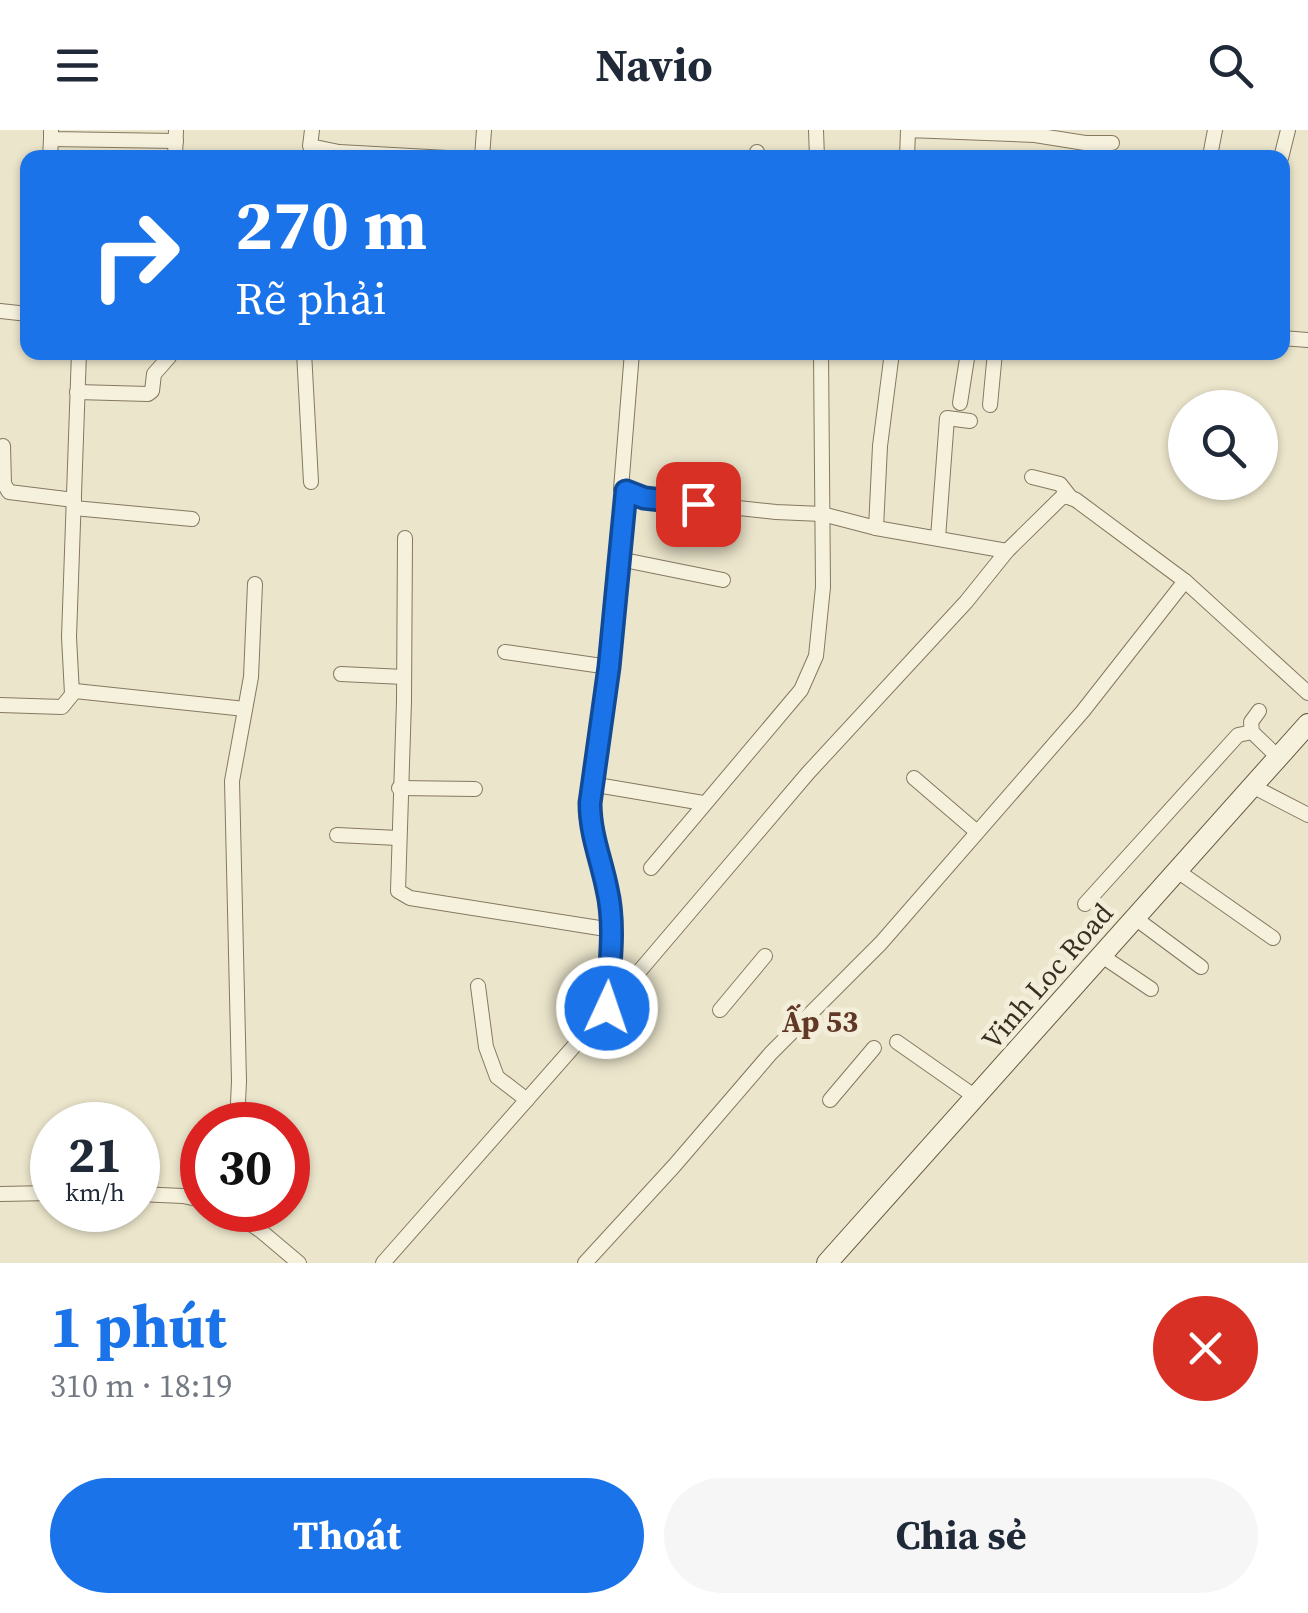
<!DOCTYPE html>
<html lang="vi">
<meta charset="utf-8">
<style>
:root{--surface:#fff;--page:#f6f6f7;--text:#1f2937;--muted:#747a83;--accent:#1a73e8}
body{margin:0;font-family:"Source Serif 4",serif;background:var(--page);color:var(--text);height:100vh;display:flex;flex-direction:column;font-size:38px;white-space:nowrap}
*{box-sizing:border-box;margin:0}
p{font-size:32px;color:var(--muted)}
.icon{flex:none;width:55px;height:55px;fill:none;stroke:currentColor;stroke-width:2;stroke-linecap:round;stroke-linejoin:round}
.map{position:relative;height:1133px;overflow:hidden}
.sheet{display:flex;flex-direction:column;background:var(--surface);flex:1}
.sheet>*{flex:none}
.hud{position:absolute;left:20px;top:20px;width:1270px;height:210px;border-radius:20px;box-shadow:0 2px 8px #0004;background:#1a73e8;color:#fff;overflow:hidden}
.fabs{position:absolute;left:1168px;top:260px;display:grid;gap:20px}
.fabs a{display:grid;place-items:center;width:110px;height:110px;border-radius:50%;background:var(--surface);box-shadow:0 2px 8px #0004;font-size:50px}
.speed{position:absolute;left:30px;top:972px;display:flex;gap:20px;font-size:50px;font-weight:700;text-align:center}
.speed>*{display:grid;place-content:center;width:130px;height:130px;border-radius:50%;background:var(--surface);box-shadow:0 2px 8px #0004;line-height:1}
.speed small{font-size:25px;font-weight:400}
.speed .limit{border:15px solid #d22;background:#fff;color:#111}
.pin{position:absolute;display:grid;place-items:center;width:85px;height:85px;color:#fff;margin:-42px;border-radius:20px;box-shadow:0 5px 15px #0006}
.me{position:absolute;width:110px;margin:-55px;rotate:3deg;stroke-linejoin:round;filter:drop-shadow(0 0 8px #0008)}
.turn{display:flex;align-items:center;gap:35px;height:210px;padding:0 50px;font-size:45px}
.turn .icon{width:130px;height:130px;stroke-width:2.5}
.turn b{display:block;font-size:70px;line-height:85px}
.round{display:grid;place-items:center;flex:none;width:105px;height:105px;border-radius:52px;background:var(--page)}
.summary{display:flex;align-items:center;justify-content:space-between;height:170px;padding:0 50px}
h1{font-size:60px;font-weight:700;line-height:75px;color:var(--accent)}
.cta{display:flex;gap:20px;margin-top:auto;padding:20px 50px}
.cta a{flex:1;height:115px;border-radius:60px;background:var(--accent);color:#fff;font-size:40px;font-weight:700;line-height:115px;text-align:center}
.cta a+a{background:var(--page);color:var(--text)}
header{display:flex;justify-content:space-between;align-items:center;height:130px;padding:0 50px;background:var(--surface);font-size:45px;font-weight:700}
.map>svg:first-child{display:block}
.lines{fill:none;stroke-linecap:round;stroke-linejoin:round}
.street-casing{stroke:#867860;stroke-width:16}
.secondary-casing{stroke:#685a43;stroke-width:22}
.street{stroke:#f6f1dd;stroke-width:14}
.secondary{stroke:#f6f1dd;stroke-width:20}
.route-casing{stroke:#114b97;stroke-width:25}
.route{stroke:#1a73e8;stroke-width:18}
.labels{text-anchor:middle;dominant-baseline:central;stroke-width:10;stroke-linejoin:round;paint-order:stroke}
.street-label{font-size:28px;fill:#382f22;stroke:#f3eeda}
.neighbourhood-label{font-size:30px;font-weight:bold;fill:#613826;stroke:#f3eeda}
</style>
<header><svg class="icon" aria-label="menu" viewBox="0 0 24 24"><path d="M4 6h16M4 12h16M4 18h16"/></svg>Navio<svg class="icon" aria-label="search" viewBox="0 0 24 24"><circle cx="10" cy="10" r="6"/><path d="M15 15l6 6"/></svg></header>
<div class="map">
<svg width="1308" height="1133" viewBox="0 0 1308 1133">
<rect width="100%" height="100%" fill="#ebe5cb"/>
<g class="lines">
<defs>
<g id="street">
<polyline points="51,0 51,9 176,11"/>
<polyline points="312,0 310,16 339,22 447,28"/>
<polyline points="816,0 817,28"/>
<polyline points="1210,26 1215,0"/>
<polyline points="50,28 51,9"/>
<polyline points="175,28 176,0"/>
<polyline points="482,28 484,0"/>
<polyline points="757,28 757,22"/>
<polyline points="907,28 908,0 1035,5 1085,13 1112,13"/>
<polyline points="1281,28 1288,0"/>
<polyline points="0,181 28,184"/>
<polyline points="1282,208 1308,210"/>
<polyline points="304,222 311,352"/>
<polyline points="632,222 621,359 645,368 776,382 822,384 876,398 1007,421"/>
<polyline points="77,262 148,264 152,261 154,244 169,227"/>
<polyline points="960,273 968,222"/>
<polyline points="990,275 995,222"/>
<polyline points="3,316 4,354 9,362 74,370"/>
<polyline points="1032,347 1060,354 1071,368"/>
<polyline points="74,378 192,389"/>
<polyline points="876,398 880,316 892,222"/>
<polyline points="405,408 404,571 398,761 410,768 612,800"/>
<polyline points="938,408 947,288 970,291"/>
<polyline points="619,429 723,450"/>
<polyline points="505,522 609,537"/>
<polyline points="341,544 404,547"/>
<polyline points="72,564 69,507 79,222"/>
<polyline points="0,575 62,577 75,561 245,579"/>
<polyline points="1259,581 1251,592 1252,602 1278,627"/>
<polyline points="914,648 977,702"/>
<polyline points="591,654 703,673"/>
<polyline points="1252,656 1308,685"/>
<polyline points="399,658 475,659"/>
<polyline points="337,705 398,708"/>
<polyline points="651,738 801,560 816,526 823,457 821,222"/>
<polyline points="1176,740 1273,808"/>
<polyline points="1085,774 1238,605 1252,602"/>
<polyline points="1135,788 1201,837"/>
<polyline points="1102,826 1151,859"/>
<polyline points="478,856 486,917 497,947 527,970"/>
<path d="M607,878C609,839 616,797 607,758C601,729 590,704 589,673L609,537L626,361"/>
<polyline points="720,880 765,826"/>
<polyline points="897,912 977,968"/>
<polyline points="830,970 874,918"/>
<polyline points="237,995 239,951 232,651 251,547 255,454"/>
<polyline points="0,1064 52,1063"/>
<polyline points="138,1064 183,1066 202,1070"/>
<polyline points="230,1080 261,1101 299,1133"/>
<polyline points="383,1133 620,864 808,643 966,472 1007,421 1064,365 1076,370 1185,451 1308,563"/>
<polyline points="585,1133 674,1036 771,923 881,813 1083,581 1185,451"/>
</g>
<polyline id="secondary" points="827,1133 1308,594"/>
</defs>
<use href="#street" class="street-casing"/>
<use href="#secondary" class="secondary-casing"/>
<use href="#street" class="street"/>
<use href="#secondary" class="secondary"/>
</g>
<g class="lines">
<defs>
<path id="route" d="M607,878C609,839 616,797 607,759C601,729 590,704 590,673L609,537L626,361L644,368L698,374"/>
</defs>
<use href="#route" class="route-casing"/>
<use href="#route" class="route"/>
</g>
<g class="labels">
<g class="street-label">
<text transform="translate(1047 846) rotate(-49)">Vinh Loc Road</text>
</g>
<g class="neighbourhood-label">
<text x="820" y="891">Ấp 53</text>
</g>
</g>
</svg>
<div class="fabs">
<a><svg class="icon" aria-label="search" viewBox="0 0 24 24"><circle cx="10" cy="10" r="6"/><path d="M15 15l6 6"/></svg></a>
</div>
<div class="speed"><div>21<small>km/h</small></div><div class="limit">30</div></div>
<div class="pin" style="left:698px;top:374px;background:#d93025"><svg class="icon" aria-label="arrive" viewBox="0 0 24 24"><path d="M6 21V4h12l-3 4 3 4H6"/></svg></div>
<svg class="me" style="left:607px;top:878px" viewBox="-20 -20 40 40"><circle r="17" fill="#1a73e8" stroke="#fff" stroke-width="3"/><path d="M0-11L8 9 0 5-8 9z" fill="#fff"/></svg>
<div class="hud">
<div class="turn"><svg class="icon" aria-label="right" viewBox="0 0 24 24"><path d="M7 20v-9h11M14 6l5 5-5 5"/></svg><div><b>270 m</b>Rẽ phải</div></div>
</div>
</div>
<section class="sheet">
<div class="summary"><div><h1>1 phút</h1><p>310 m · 18:19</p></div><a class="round" style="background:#d93025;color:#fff"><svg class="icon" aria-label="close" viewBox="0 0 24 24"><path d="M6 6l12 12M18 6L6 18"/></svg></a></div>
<div class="cta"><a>Thoát</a><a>Chia sẻ</a></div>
</section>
